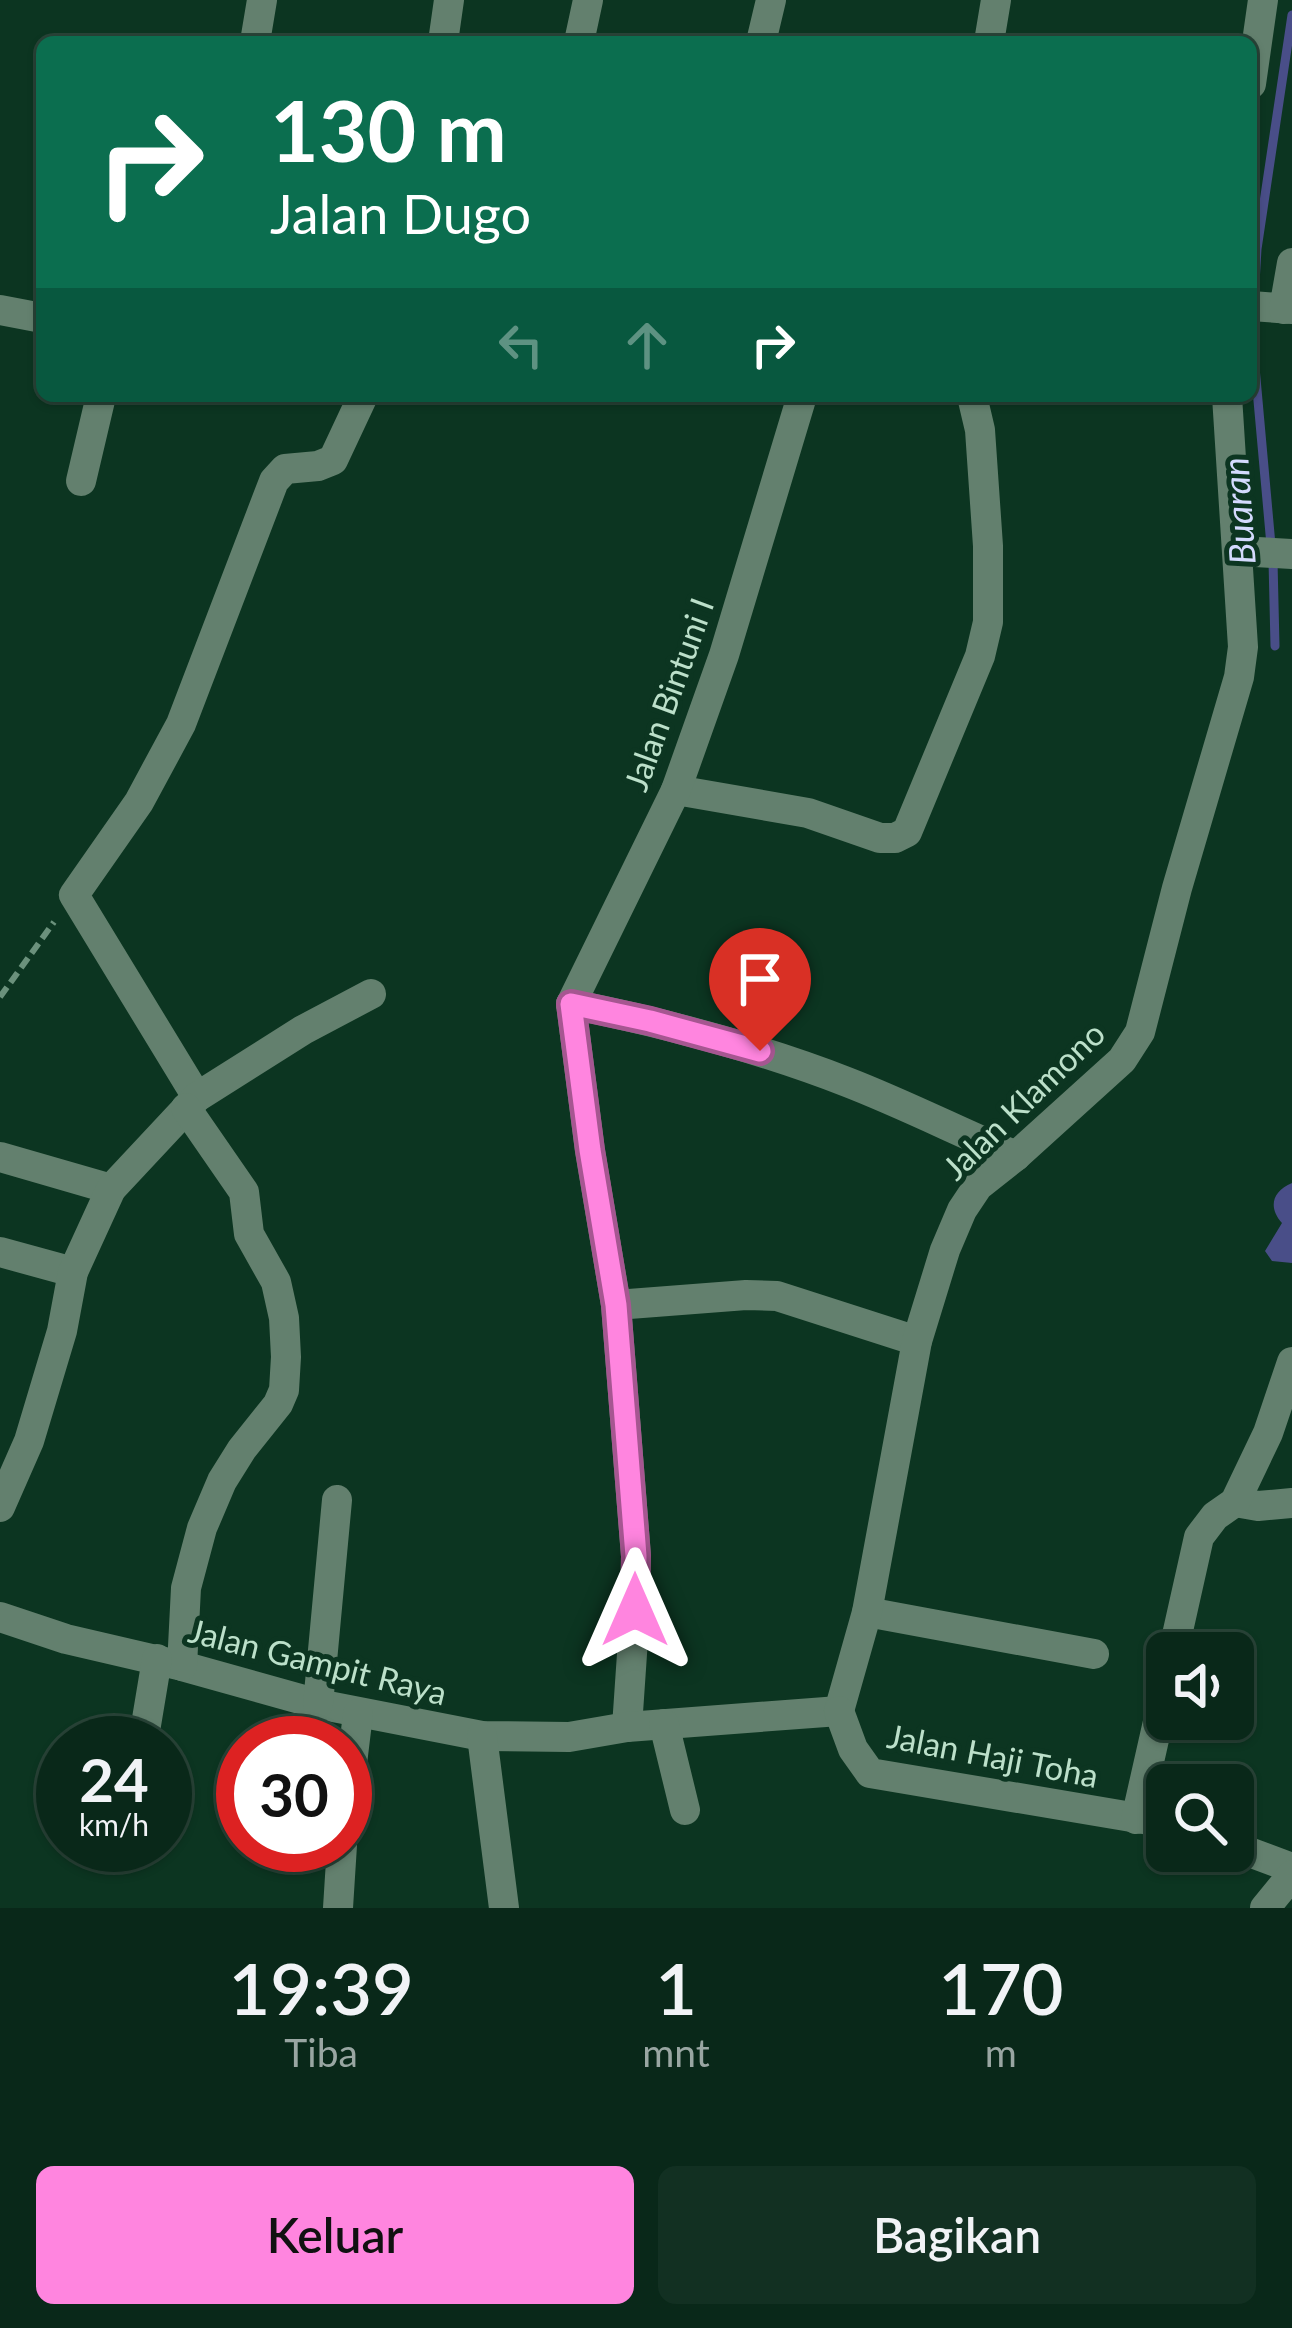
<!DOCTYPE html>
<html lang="id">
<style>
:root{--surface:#092819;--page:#123022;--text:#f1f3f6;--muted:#99a6a2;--line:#294438;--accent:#ff85df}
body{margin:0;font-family:Lato,sans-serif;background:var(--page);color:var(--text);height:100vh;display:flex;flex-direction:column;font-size:45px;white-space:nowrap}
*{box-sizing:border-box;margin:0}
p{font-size:39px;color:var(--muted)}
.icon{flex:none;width:66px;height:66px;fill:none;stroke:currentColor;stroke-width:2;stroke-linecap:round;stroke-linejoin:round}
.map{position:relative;height:1908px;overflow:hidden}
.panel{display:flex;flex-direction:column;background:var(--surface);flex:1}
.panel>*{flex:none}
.hud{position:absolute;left:36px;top:36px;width:1221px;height:366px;border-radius:18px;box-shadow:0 3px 9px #0004,0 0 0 3px var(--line);background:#0b6e4f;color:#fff;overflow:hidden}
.fabs{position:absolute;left:1146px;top:1632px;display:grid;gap:24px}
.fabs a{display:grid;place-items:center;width:108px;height:108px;border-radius:18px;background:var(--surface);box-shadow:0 3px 9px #0004,0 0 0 3px var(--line);font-size:60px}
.speed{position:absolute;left:36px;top:1716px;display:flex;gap:24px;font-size:60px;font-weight:700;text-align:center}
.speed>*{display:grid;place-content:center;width:156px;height:156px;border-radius:50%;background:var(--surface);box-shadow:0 3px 9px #0004,0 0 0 3px var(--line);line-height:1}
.speed small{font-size:30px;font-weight:400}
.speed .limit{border:18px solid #d22;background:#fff;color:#111}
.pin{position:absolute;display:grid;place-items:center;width:102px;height:102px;color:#fff;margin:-123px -51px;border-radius:50% 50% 50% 0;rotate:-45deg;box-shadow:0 0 12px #0007}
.pin .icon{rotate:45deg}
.me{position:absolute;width:132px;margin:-66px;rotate:0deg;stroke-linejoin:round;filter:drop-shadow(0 0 9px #0008)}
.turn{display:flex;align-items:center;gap:42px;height:252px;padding:0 36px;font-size:54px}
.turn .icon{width:156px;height:156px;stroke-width:2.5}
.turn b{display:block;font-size:84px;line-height:102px}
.lanes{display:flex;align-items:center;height:114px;padding:0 36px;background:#0003;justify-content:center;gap:60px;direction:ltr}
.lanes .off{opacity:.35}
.eta{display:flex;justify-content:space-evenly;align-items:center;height:204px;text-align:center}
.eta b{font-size:72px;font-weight:600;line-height:84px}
.button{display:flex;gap:24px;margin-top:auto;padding:24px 36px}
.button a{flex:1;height:138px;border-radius:18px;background:var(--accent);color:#111;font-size:48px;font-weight:600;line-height:138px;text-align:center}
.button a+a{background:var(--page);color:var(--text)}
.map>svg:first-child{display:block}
.water{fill:#494e88}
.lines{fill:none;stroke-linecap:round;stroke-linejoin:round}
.stream{stroke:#494e88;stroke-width:9}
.path{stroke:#6b917c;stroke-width:6;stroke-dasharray:12 6;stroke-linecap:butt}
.minor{stroke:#63806e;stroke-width:30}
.route-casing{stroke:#a65691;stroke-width:30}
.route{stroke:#ff85df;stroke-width:21}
.labels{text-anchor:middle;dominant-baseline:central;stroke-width:10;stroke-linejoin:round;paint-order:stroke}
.street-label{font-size:33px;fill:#bce0ca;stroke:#0c3521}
.water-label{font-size:36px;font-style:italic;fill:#d4dafe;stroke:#0c3521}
</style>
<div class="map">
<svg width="1292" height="1908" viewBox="0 0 1292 1908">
<rect width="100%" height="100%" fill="#0c3521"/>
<path class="water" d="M1292,1183V1263L1272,1261L1265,1251L1282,1223C1268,1208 1272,1191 1292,1183Z"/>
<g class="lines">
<g class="stream">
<polyline points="1271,545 1252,334 1257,249 1292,15"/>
<polyline points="1273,561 1275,646"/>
</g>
<polyline class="path" points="0,997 54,922"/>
<g class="minor">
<polyline points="255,42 262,0"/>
<polyline points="443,42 449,0"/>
<polyline points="579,42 588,0"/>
<polyline points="761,42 771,0"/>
<polyline points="989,42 996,0"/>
<polyline points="1251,84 1263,0"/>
<polyline points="1251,306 1292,309"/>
<polyline points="1284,309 1292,263"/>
<polyline points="0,310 42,318"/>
<polyline points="81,481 101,396"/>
<polyline points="1238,551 1292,554"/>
<polyline points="676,790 808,813 880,838 895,838 907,832 980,656 988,622 988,546 980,430 972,396"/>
<polyline points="571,1004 590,1151 616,1305 636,1556 635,1610 627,1727"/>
<polyline points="571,1004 676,790 724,655 802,396"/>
<path d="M571,1004C665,1023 757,1047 847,1082C904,1104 959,1132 1016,1156"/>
<polyline points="197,1097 74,895 139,802 181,724 274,481 285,469 318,466 333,460 363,396"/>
<polyline points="0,1157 111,1189"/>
<polyline points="0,1252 73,1272"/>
<polyline points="616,1305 746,1295 777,1296 917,1341"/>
<polyline points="1235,1502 1258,1506 1292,1503"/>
<polyline points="0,1507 29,1441 62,1331 73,1272 111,1189 197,1097 303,1030 371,994"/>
<polyline points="867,1612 1094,1654"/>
<polyline points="0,1617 66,1639 182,1666 318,1704 482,1736 569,1737 627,1727 839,1711"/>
<polyline points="1173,1653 1199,1537 1215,1516 1235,1502 1268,1433 1292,1362"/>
<polyline points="182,1666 186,1588 202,1528 222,1481 242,1449 278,1404 284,1390 286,1357 284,1318 276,1282 249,1234 244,1192 186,1108"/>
<polyline points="318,1704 337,1500"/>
<polyline points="839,1711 867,1612 917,1341 945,1250 962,1210 978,1186 1016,1156 1122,1060 1140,1032 1177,888 1239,677 1243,647 1227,396"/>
<polyline points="839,1711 853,1749 870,1773 1167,1823"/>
<polyline points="664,1724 685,1810"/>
<polyline points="482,1736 504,1908"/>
<polyline points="143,1743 157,1659"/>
<polyline points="1136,1819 1167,1682"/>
<polyline points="345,1821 358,1714"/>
<polyline points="1233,1846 1292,1868"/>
<polyline points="338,1908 342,1845"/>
<polyline points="1265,1908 1292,1875"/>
</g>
</g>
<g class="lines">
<defs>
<polyline id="route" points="635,1610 636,1556 616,1305 590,1150 571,1004 650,1021 760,1051"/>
</defs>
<use href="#route" class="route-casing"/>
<use href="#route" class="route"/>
</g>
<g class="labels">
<g class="street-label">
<text transform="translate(668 694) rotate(-70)">Jalan Bintuni I</text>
<text transform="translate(1023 1100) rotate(-44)">Jalan Klamono</text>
<text transform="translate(318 1661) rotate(14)">Jalan Gampit Raya</text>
<text transform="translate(993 1755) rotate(11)">Jalan Haji Toha</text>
</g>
<g class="water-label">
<text transform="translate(1238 511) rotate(-94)">Buaran</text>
</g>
</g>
</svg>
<div class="fabs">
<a><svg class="icon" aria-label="sound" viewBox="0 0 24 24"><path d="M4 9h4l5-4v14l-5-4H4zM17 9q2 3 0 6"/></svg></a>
<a><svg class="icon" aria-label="search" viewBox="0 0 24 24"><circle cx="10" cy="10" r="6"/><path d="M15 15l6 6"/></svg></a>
</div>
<div class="speed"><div>24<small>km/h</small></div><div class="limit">30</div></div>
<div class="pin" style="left:760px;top:1051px;background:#d93025"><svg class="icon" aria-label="arrive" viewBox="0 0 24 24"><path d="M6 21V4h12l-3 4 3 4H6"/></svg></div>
<svg class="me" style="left:635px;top:1610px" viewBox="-20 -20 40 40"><path d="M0-17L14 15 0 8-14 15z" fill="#ff85df" stroke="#fff" stroke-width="4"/></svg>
<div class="hud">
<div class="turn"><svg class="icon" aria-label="right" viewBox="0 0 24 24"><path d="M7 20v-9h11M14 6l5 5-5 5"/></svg><div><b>130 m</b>Jalan Dugo</div></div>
<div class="lanes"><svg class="icon off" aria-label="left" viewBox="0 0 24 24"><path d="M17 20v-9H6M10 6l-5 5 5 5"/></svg><svg class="icon off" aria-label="ahead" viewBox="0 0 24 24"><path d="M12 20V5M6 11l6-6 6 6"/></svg><svg class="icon" aria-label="right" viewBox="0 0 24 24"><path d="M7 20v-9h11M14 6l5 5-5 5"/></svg></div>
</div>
</div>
<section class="panel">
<div class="eta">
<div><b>19:39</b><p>Tiba</p></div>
<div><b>1</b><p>mnt</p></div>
<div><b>170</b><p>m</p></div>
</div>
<div class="button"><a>Keluar</a><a>Bagikan</a></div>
</section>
